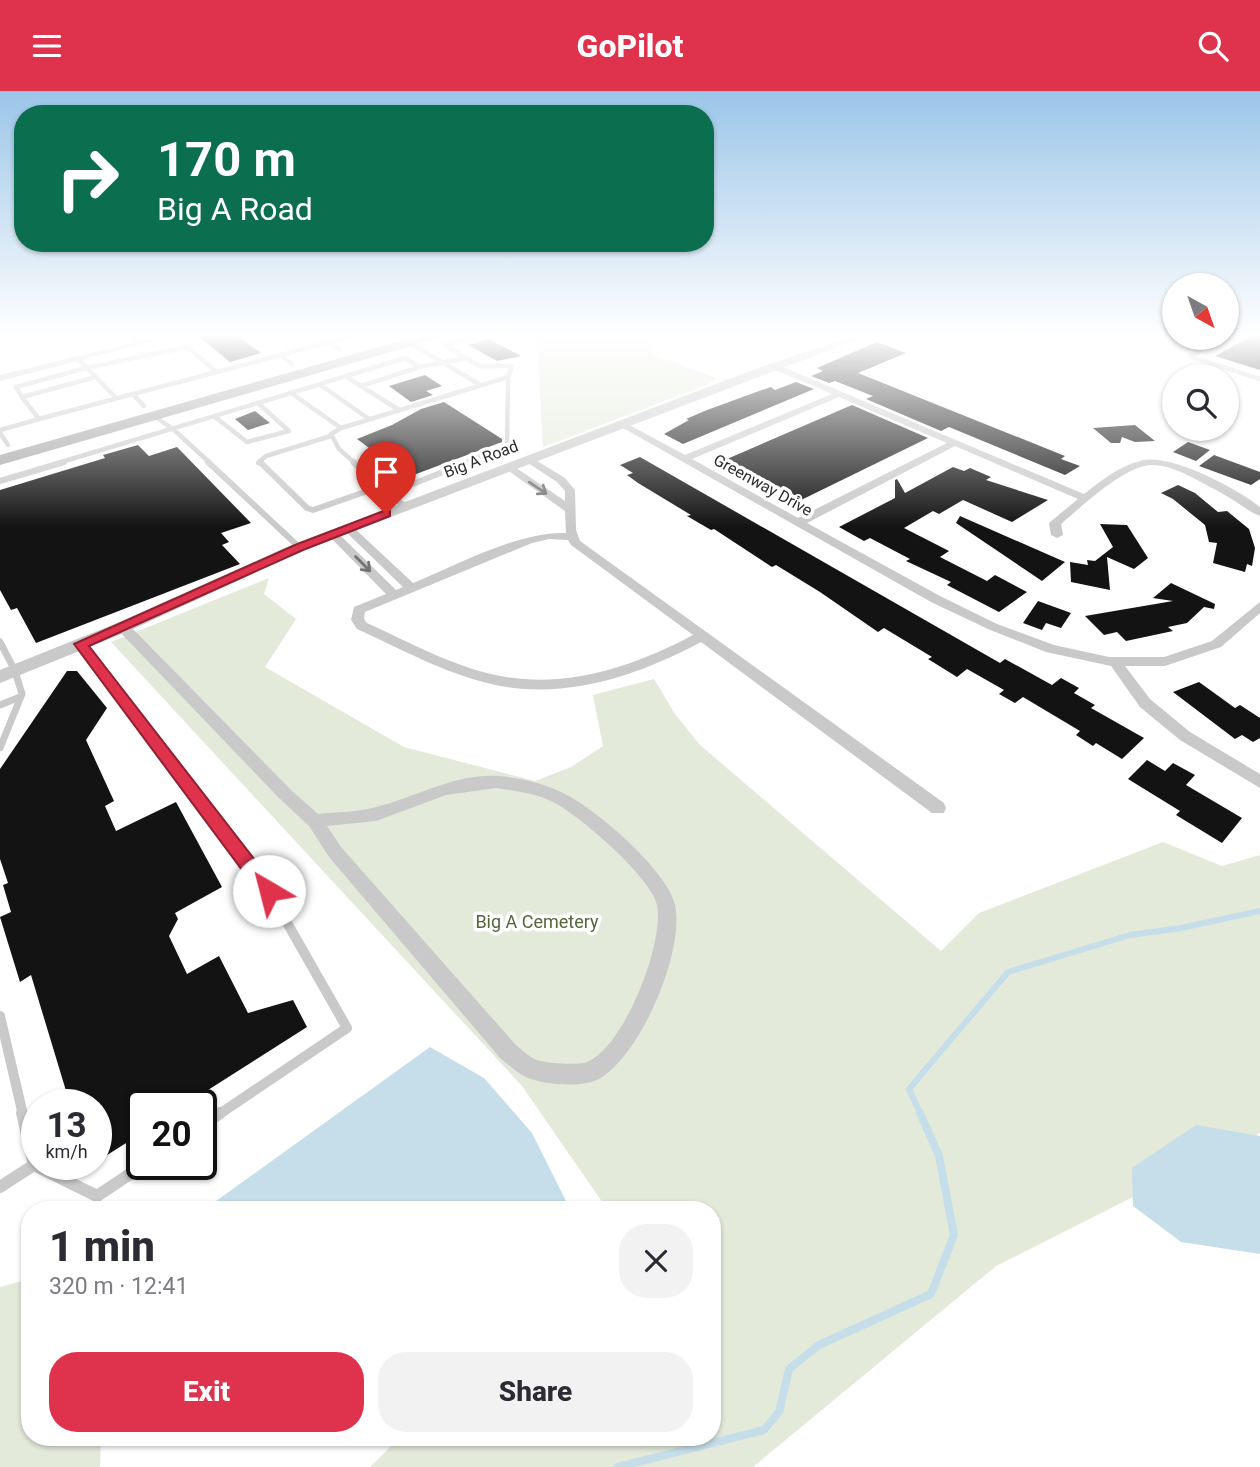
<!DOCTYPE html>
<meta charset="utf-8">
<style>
:root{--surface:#fff;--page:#f2f2f3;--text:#2b2b33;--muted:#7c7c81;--accent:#df324c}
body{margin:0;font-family:Roboto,sans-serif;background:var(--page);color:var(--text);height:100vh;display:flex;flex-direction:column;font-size:26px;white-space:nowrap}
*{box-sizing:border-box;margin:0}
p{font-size:23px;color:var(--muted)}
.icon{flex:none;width:38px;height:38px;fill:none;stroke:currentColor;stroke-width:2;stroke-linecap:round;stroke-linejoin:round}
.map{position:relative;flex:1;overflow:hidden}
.drawer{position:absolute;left:21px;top:1110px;width:700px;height:245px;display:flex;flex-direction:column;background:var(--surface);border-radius:28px;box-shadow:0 2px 5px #0004}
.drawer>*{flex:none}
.hud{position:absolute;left:14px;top:14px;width:700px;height:147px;border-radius:28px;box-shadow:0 2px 5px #0004;background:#0b6e4f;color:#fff;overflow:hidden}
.needle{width:46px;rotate:140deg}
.controls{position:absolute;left:1162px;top:182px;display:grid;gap:14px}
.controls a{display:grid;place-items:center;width:77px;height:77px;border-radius:50%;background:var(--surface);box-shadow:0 2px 5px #0004;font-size:35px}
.speed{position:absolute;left:21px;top:998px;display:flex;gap:14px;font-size:35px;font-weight:700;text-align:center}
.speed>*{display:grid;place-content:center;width:91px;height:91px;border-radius:50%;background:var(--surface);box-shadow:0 2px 5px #0004;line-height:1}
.speed small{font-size:18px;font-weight:400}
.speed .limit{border:4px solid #111;border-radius:10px;background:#fff;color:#111}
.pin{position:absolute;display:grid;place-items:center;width:60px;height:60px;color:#fff;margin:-72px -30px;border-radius:50% 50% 50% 0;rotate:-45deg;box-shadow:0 0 7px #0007}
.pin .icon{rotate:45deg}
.me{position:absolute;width:77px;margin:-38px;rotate:323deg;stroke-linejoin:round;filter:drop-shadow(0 0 5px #0008)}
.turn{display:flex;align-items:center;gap:24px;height:147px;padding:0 28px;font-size:32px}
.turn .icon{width:91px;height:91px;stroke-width:2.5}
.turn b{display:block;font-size:49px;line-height:60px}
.round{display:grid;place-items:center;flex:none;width:74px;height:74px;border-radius:28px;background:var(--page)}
.headline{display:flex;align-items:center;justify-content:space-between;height:119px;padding:0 28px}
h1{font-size:42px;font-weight:800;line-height:52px}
.action{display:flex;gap:14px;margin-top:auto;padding:14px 28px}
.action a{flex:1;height:80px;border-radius:28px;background:var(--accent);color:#fff;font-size:28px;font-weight:800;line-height:80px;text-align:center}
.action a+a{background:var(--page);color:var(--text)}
header{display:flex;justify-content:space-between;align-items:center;height:91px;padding:0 28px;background:var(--accent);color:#fff;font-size:32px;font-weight:800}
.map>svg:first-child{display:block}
.green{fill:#e3eada}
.water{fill:#c6dee9}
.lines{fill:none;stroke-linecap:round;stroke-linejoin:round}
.stream-far1{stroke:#c6dee9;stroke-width:6}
.stream{stroke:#c6dee9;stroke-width:8}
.building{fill:#131313}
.service-far4{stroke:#c9c9c9;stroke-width:4.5}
.service-far3{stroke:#c9c9c9;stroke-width:6}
.service-far2{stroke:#c9c9c9;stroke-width:7}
.service-far1{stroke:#c9c9c9;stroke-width:10}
.service{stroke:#c9c9c9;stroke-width:12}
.minor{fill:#c9c9c9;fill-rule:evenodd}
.tertiary{fill:#c9c9c9;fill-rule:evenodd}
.primary{fill:#a4a4a4;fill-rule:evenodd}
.oneway{stroke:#737373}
.route{fill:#df324c;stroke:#912031;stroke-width:2}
.labels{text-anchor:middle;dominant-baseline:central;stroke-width:7;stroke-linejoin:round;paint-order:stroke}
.far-street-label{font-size:16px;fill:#2c2c2c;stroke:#fff}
.park-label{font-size:18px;fill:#53663b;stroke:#fff}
</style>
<header><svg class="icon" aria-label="menu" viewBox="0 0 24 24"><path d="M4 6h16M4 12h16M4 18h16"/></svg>GoPilot<svg class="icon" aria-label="search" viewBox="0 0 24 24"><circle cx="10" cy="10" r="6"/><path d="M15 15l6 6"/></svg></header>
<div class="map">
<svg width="1260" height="1376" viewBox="0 0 1260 1376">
<rect width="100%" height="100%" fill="#fff"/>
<g class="green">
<polygon points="540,244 653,244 652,263 716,287 709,293 543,356 537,246"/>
<polygon points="269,487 264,503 296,528 265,576 404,656 535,690 571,676 603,655 593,604 654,588 675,623 700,654 941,860 979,822 1163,751 1222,775 1260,764 1260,1042 996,1175 753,1376 370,1376 400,1346 712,1346 712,1118 607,1118 522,995 111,551"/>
<polygon points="30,1188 30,1346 101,1346 100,1376 0,1376 0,1196"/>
</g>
<g class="water">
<polygon points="430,956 484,987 532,1042 568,1114 565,1118 205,1118"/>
<polygon points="1196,1034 1260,1045 1260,1163 1181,1151 1133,1115 1132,1077"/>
</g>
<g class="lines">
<polyline class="stream-far1" points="921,1024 909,998 1008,881 1130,844 1181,837 1260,820"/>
<polyline class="stream" points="618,1376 764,1339 779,1321 789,1278 819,1254 931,1203 954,1144 939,1065 920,1022"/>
</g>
<g class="building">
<polygon points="197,244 236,244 261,262 230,271"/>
<polygon points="1254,244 1260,244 1260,279 1215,265"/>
<polygon points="489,248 521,265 497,270 468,254"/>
<polygon points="877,251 906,262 858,282 1065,365 1061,368 1080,375 1065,384 949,336 941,340 866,308 873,305 835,290 829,292 811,285 823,280 817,277"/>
<polygon points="425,284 442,295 426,300 433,304 411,311 389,295"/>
<polygon points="796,291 814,298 683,353 664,343 689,329 686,328 707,319 759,300 771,296 775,299"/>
<polygon points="444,311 502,348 502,351 408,386 357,348 392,334 421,318"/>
<polygon points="852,314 928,347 797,411 720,371"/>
<polygon points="255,320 270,332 248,339 235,328"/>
<polygon points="1135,334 1155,350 1135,351 1122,346 1120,352 1111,352 1093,337"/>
<polygon points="1188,351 1210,359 1196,370 1173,361"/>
<polygon points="138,354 149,365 177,356 251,432 221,442 229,451 222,454 240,473 36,552 17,517 11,519 0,499 0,399 105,367 103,364"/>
<polygon points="1214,364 1260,381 1260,388 1251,394 1199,375"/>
<polygon points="640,366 1000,572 1005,568 1052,594 1061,587 1079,597 1074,602 1095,614 1091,617 1144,647 1122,668 1096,652 1093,655 1076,644 1080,640 1023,606 1015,612 999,603 1004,599 967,578 957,586 928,568 932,566 884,537 878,541 820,501 776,474 772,476 714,438 711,439 687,425 691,424 638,392 627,384 633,382 620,374"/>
<polygon points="953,376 964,380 970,377 991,386 986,389 1048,409 1012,431 963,409 939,423 933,420 904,437 949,460 940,466 987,490 995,484 1027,501 999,521 947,494 951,491 906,470 910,468 870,447 864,450 839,436 895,407 895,389 897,388 905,402"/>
<polygon points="1178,394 1195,402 1218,421 1227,420 1249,438 1255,457 1252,475 1247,473 1245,481 1213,472 1217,452 1209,451 1205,434 1173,408 1161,402"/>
<polygon points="960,425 1065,471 1042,490 956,432"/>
<polygon points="1100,433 1127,434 1148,467 1134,478 1107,466 1110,499 1071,491 1070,471 1088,474 1087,469 1095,470 1113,456"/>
<polygon points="1171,492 1215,513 1214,518 1204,516 1187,532 1168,536 1173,540 1126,550 1117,541 1104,544 1085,525 1173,510 1153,507"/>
<polygon points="1038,510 1071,522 1061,537 1046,532 1042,539 1023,532"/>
<polygon points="67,580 77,580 107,617 86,649 114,710 105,715 116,740 176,711 222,796 175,822 178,828 169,845 187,883 219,865 248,922 293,909 307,936 186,1013 142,1013 142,1042 96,1071 96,1013 70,1013 31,884 20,891 0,826 11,821 3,794 8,792 0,768 0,678"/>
<polygon points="1199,591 1235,617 1240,614 1260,627 1260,647 1253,651 1242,644 1235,648 1173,601"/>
<polygon points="1147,669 1165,680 1173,672 1195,684 1186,694 1242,727 1222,752 1176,724 1180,720 1128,688"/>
</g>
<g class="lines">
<g class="service-far4">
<polyline points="131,244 140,252"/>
<polyline points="480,244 444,254 480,275 512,275 508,286"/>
<polyline points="1222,247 1190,265 1260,288"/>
<polyline points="408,251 479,293"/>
<polyline points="340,259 329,251 356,244"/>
<polyline points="280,264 292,273"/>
<polyline points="78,268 96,286 22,306 39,328 133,303 144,315"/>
<polyline points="217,281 329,251"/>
<polyline points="345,285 399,319"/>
<polyline points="96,286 116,307"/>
<polyline points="319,293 369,328"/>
<polyline points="361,295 420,276"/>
<polyline points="291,302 405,267 420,276 466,267"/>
<polyline points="22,306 16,296 86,277 187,256 217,281 133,303"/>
<polyline points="154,325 173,338 210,372"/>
<polyline points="215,326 247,351 289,340 258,312"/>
<polyline points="341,337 508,286 507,355 464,372"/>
<polyline points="0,339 39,328"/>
<polyline points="0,342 8,354"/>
<polyline points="58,372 291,302 341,337 331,343 339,358 355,372"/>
<polyline points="258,372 266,365 331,345"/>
</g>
<g class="service-far3">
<polyline points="208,371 299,456"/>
<polyline points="260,371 307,417 313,419 382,395"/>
<polyline points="353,371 405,416"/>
<polyline points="0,390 64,371"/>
<polyline points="390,402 468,371"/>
</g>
<g class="service-far2">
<polyline points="0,551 15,580 22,603 0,657"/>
<polyline points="80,553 231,750"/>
<polyline points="0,614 20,606"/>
</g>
<g class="service-far1">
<polyline points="0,925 23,1024"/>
<polyline points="218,1024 347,937 269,800 229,748"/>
</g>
<g class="service">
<polyline points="22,1022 34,1074"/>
<polyline points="201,1035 220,1022"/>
<polyline points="0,1096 34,1074 97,1105 145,1073"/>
</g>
<g class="minor">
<polygon points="165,244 177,244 0,290 0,284"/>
<path d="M776,273L1084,403C1101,390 1119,375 1140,370C1170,361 1237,398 1260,416V425C1247,420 1235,409 1223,403C1202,392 1175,374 1152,374C1125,374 1081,416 1061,433L1063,444L1057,447L1051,444L1049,432L1078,408L955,355L807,432L940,505L997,533L1054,554L1109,566H1164L1212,550L1260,511V522L1221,556L1165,575H1125L1150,608L1190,641L1260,683V697L1180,649L1140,616L1111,575L1046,561L988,538L931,511L616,333L624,331L685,364L832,303L773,278V274ZM839,306L947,352L798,427L692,368Z"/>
<path d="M529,365L565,387L575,399L576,439L580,450L944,712L946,717L944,722H932L701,551C637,585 564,610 491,593C444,582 401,558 357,538L351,529L354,516L386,503L329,445V441H337L396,499L403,496L344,439V435H352L413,492C457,474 519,440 566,442L565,420L503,376L512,374L565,410V400L557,391L525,370L524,368ZM549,448L568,449L571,454L693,544C631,577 561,600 491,583C448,573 407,550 367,532L364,528L365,521L532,452Z"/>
<path d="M123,532L128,533L291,699L318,723C337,721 358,721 376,716C417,706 455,682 499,685C521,687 546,693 565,703C596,718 668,780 675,814C685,860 641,964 599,988C582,997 543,994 526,986C517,982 509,974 501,968L329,766L309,735L279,707L118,539L116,536ZM496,697C515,700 535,702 553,711C578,723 652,787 657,814C665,851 623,961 584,972C575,974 545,972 537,969C529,966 521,958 515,953L341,756L327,735L376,730L446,704Z"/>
</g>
<polygon class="tertiary" points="855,244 869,244 304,459 129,540 0,592 0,579 117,532 294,453 761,276"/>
<polygon class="primary" points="421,244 441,244 439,247 0,374 0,364"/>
</g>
<defs><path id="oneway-shaft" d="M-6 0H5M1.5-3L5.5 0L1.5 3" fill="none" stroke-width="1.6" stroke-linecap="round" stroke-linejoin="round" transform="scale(1.75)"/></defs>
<g class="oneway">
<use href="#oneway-shaft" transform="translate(538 397) rotate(34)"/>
<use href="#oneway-shaft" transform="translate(363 473) rotate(45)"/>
</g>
<linearGradient id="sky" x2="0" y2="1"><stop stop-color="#9ac5e8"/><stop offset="0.56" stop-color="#fff"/><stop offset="1" stop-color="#fff" stop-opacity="0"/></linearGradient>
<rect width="1260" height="436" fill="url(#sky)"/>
<polygon class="route" points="386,419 390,420 390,425 303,459 89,555 275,795 278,800 275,806 269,808 262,806 74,553 295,454"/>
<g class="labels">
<g class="far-street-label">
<text transform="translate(481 368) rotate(-21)">Big A Road</text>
<text transform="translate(763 394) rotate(29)">Greenway Drive</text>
</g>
<g class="park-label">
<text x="537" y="830">Big A Cemetery</text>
</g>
</g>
</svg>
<div class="controls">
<a><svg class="needle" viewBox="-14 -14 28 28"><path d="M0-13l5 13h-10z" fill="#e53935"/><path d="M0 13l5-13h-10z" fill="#7c7c81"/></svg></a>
<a><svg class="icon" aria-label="search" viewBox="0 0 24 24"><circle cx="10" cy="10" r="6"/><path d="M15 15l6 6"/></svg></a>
</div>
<div class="speed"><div>13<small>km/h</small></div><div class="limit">20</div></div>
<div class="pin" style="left:386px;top:423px;background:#d93025"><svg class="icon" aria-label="arrive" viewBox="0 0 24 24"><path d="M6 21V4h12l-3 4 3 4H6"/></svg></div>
<svg class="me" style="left:269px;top:800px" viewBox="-20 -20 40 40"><circle r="19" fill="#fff"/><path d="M0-13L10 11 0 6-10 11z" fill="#df324c"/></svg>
<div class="hud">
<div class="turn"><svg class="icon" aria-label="right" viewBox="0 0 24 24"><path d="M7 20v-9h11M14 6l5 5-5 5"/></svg><div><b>170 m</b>Big A Road</div></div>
</div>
<section class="drawer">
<div class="headline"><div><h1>1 min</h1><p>320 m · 12:41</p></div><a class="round"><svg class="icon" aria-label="close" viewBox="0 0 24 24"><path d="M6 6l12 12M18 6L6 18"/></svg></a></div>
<div class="action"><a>Exit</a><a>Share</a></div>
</section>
</div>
